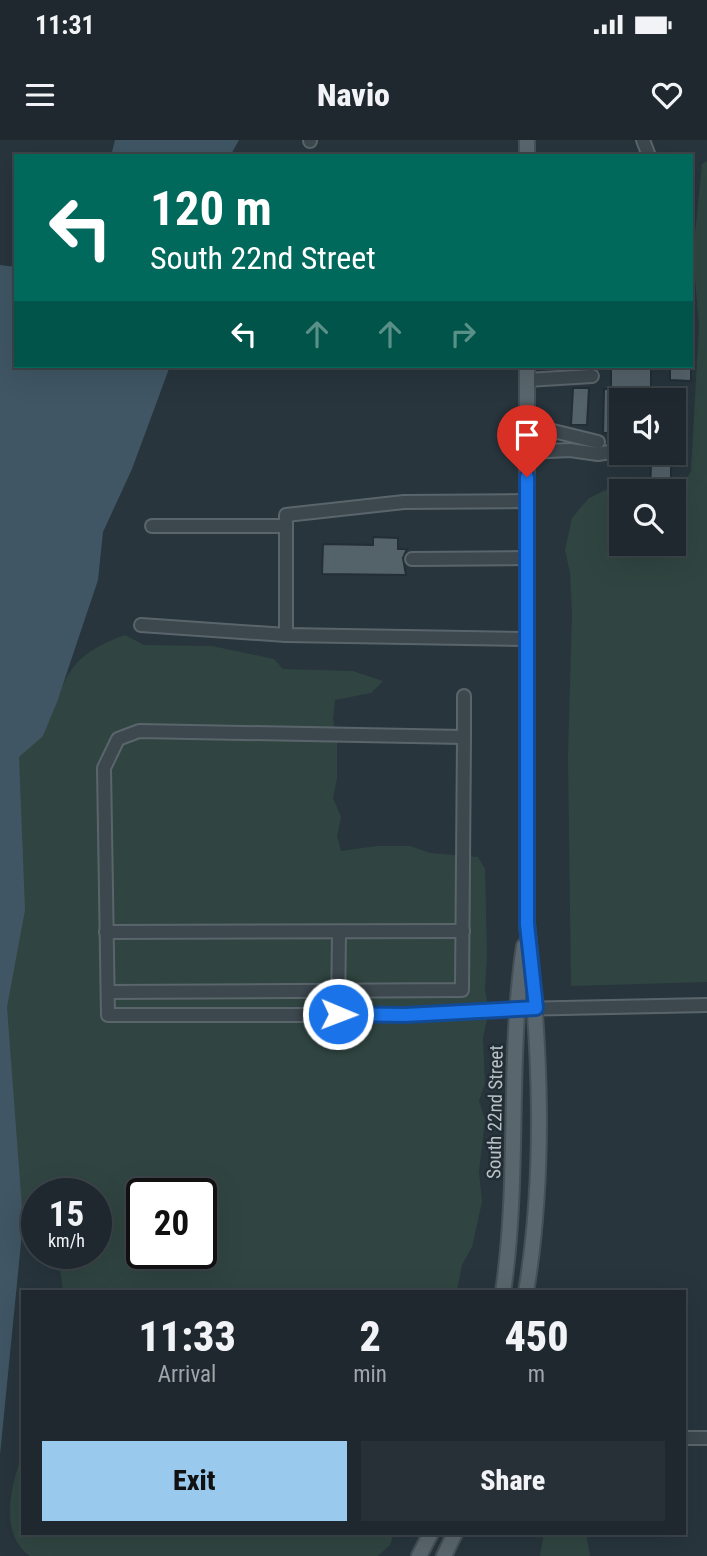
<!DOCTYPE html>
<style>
:root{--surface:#1e282e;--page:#263036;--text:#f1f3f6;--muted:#a1a6aa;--line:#3c444a;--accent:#99caed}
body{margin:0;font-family:"Roboto Condensed",sans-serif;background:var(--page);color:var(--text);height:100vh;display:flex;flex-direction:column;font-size:26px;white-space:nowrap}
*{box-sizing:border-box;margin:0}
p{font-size:23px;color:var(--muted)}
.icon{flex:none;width:38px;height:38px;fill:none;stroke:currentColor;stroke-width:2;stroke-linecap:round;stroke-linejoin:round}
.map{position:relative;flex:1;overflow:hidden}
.side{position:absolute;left:21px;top:1150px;width:665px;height:245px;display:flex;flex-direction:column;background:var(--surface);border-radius:0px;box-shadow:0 7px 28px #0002,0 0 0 2px var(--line)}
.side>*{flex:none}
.top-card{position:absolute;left:14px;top:14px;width:679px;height:214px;border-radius:0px;box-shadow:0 7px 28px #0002,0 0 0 2px var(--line);background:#00695c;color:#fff;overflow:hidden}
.controls{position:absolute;left:609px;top:248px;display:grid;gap:14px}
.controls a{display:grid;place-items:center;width:77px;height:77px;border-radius:0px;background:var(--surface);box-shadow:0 7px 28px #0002,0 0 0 2px var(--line);font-size:35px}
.speed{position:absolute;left:21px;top:1038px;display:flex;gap:14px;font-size:35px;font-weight:700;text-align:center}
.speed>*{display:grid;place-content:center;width:91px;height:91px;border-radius:50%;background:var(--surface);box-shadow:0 7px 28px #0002,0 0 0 2px var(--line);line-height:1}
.speed small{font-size:18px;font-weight:400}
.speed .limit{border:4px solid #111;border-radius:10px;background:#fff;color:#111}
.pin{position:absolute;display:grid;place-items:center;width:60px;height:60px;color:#fff;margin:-72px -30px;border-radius:50% 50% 50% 0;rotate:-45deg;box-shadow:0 0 7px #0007}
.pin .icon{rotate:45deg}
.me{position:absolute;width:77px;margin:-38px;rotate:91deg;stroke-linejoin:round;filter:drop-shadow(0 0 5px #0008)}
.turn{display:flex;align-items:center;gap:24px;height:147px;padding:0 21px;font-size:32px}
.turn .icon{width:91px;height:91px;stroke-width:2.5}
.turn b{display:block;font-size:49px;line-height:60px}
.lanes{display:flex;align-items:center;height:66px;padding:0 21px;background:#0003;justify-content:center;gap:35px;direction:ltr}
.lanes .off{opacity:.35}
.eta{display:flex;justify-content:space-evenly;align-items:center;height:119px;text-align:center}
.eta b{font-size:42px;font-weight:800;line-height:49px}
.primary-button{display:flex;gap:14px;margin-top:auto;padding:14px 21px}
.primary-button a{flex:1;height:80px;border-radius:0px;background:var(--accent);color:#111;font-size:28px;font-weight:800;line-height:80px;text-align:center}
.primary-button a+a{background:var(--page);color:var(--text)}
.status{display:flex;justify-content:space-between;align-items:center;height:49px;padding:0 35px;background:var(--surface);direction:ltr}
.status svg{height:19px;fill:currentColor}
header{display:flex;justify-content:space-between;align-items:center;height:91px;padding:0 21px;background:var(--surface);font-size:32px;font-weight:800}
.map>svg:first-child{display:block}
.green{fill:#304541;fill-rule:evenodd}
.water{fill:#405664}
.building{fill:#54626a;stroke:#232e35;stroke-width:2}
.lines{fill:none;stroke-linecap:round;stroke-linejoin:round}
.minor-casing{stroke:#5a656b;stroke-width:16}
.major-casing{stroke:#455057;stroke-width:18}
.minor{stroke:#3c474e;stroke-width:12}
.major{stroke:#5a666d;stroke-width:14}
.route-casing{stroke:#114b97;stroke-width:18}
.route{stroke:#1a73e8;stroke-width:12}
.labels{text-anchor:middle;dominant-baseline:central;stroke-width:5;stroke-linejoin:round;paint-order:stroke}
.street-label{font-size:19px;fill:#b8c2c8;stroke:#212c33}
</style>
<div class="status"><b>11:31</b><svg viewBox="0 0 49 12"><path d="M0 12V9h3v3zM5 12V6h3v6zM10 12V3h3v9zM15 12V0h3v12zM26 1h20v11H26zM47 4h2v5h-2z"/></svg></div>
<header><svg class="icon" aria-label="menu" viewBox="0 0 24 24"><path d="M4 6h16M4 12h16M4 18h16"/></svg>Navio<svg class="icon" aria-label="heart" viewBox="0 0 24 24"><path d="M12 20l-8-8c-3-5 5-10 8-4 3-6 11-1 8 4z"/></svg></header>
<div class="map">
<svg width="707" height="1416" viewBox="0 0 707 1416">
<rect width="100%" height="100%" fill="#28353d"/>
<g class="green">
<path d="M707,21V842L571,846L568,616L572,474L570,433L565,410L572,378L589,358L612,347L652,344L682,347L691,331L699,186L693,114L702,24ZM621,352H674V404H621Z"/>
<path d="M125,495L144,505L212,506L274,519L283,529L353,531L383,541L371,553L335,560L333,579L337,601V638L333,658L341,677L337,696L341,711L377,706H410L430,713L478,717L485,729L487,814L485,851L489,870L483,898L485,943L479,961L485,980L479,1032L482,1062L472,1107L462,1125L457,1151H63L58,1113H96V1054H37V1087L23,1083L0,1314V619L43,596C66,541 63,517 125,495ZM142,1054H201V1113H142Z"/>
<path d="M23,1313V1393H394L390,1405L378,1416H30C0,1395 9,1349 23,1313Z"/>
<polygon points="544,1393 586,1393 590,1416 540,1416"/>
</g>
<g class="water">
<polygon points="115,0 239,0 230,16 111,16"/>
<polygon points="0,125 16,127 16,226 170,226 132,329 103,392 98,440 57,562 43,596 19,617 25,770 7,867 23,1082 0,1314"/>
</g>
<g class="building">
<polygon points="611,226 651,226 651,261 621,261 621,293 603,293 604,249 611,249"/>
<polygon points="670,226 691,226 691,241 670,240"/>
<polygon points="573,248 589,248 587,285 571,285"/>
<polygon points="651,325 671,325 671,350 650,350"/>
<polygon points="373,397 398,398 398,409 407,409 403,418 406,435 322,434 323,404 373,405"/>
</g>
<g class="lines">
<defs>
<g id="minor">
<polyline points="643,0 649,16"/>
<polyline points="310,1 310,0"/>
<polyline points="527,240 592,236"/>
<polyline points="527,291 553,291 598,302"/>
<polyline points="527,312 570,310 598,314 621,310"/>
<polyline points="152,386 286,386"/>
<polyline points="412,419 527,418"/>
<polyline points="141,485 286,495"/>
<polyline points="527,499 286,495 286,375 404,362 527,361"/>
<polyline points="464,556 464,597 139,591 118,599 104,628 108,875 405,875 515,869 707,865"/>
<polyline points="106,792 463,791"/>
<polyline points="108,852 462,850 464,597"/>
<polyline points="338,874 339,792"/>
<polyline points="684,1298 707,1298"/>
</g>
<g id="major">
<polyline points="527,0 527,16"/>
<path d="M503,1152C520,1037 507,921 524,806"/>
<path d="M526,1152C546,1032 540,904 527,784V226"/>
<polyline points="419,1416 431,1393"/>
<polyline points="444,1416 455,1393"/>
</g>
</defs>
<use href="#minor" class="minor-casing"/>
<use href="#major" class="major-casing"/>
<use href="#minor" class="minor"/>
<use href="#major" class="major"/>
</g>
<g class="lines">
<defs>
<polyline id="route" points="338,874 405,875 536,868 527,784 527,337"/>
</defs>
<use href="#route" class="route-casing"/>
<use href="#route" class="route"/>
</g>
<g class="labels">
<g class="street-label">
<text transform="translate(495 972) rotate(-89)">South 22nd Street</text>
</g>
</g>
</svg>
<div class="controls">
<a><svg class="icon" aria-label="sound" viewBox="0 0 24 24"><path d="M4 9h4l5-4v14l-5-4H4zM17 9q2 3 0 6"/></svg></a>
<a><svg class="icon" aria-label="search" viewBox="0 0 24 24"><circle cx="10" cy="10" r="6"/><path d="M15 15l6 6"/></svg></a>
</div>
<div class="speed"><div>15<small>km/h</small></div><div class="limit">20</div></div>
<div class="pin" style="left:527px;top:337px;background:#d93025"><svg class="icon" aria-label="arrive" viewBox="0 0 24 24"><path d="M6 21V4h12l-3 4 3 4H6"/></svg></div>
<svg class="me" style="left:338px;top:874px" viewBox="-20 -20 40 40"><circle r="17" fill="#1a73e8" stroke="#fff" stroke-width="3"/><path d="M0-11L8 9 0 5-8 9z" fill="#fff"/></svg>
<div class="top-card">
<div class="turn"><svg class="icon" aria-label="left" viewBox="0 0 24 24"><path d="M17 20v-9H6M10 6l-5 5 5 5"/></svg><div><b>120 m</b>South 22nd Street</div></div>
<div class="lanes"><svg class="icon" aria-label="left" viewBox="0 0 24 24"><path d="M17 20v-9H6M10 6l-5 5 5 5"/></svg><svg class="icon off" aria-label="ahead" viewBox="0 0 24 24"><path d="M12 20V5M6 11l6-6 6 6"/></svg><svg class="icon off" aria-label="ahead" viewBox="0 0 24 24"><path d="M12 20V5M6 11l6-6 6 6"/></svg><svg class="icon off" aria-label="right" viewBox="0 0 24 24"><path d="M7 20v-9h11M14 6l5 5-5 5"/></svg></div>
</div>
<section class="side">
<div class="eta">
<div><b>11:33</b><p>Arrival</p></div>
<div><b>2</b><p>min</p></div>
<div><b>450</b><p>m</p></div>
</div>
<div class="primary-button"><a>Exit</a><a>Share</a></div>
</section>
</div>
